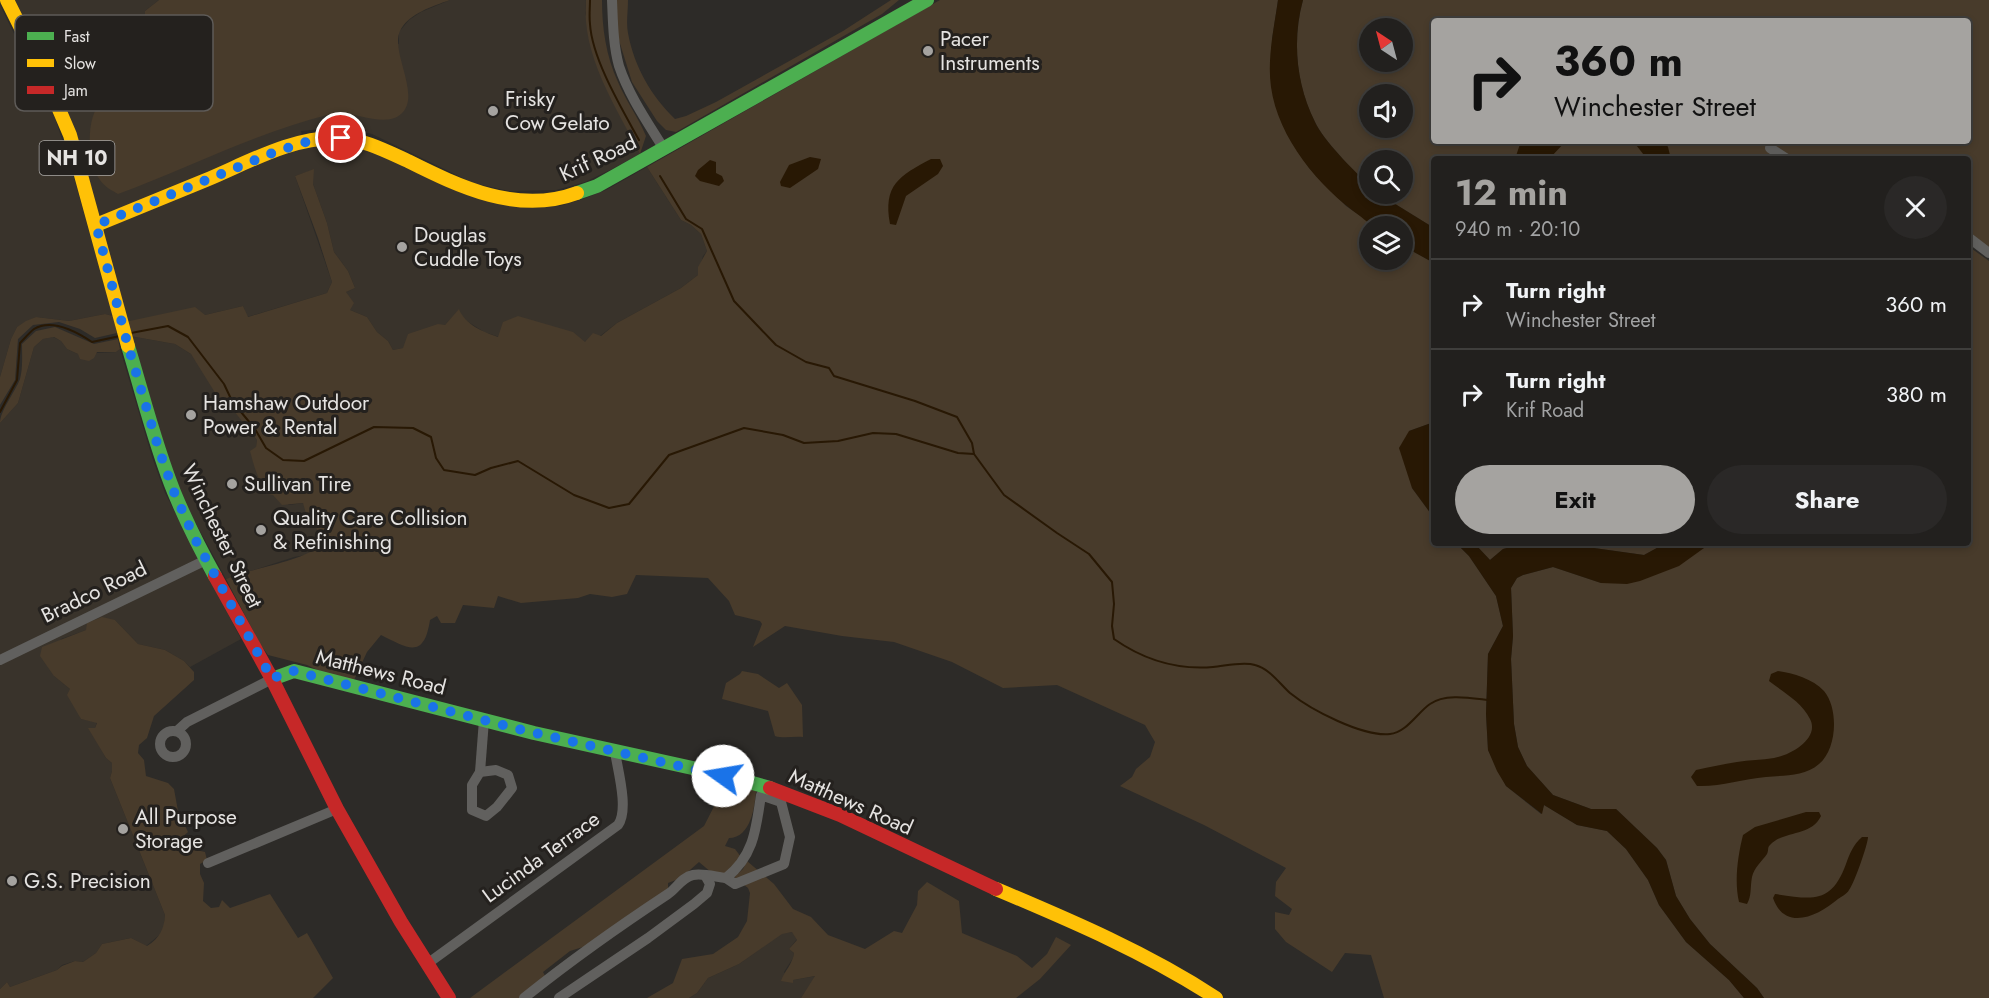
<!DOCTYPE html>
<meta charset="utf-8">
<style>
:root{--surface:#22201e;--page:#2a2827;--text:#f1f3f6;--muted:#a2a3a4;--line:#3f3e3c;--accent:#a5a3a0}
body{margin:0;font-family:Jost,sans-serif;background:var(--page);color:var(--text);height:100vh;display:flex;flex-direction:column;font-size:22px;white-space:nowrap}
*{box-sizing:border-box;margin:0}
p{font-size:20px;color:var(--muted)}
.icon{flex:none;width:33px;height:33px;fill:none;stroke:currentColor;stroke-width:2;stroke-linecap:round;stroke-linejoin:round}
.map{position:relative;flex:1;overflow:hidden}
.sheet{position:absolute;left:1431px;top:156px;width:540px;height:390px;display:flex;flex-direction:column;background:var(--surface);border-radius:6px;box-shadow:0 3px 9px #0003,0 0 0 2px var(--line)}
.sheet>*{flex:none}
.hud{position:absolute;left:1431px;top:18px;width:540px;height:126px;border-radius:6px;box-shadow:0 3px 9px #0003,0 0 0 2px var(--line);background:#a5a3a0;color:#111;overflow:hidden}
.needle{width:39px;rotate:324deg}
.tools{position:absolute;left:1359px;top:18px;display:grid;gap:12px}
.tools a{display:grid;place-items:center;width:54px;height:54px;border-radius:50%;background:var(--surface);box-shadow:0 3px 9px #0003,0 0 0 2px var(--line);font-size:30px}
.pin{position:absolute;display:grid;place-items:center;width:51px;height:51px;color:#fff;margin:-26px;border:3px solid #fff;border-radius:50%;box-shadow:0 2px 6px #0007}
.me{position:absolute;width:66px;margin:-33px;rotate:283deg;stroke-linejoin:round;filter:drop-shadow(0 0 4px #0008)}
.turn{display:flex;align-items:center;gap:21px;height:126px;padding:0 24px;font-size:27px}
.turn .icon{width:78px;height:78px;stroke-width:2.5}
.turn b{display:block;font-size:42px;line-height:51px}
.round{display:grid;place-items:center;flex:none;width:63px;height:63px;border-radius:32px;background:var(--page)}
.headline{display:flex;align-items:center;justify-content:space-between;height:102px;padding:0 24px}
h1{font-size:36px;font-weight:700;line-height:45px;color:var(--accent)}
.action{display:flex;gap:12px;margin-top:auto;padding:12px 24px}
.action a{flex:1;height:69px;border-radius:36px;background:var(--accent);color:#111;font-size:24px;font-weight:700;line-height:69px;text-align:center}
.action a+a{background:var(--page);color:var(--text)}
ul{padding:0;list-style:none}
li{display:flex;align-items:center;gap:18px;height:90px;padding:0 24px;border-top:2px solid var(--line)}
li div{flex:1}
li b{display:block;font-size:22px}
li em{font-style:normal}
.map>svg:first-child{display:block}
.built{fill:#39332b}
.green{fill:#483b2b;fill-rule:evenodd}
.water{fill:#281804}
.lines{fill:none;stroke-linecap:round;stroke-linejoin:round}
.stream{stroke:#281804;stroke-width:2}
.street{stroke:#61605e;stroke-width:10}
.fast{stroke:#4caf50;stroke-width:14}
.slow{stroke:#ffc107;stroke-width:14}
.jam{stroke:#c62828;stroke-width:14}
.route{stroke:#1a73e8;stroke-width:10;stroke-dasharray:0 18}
.poi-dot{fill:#a5a3a0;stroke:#24211e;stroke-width:2}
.labels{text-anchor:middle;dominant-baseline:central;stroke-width:6;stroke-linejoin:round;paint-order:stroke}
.shield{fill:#24211e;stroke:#aba9a6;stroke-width:1.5}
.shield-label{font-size:20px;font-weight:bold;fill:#e5e3e1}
.poi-label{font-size:21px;fill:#e5e3e1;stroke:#24211e;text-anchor:start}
.street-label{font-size:21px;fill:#e5e3e1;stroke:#24211e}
.key{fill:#24211e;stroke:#5e5b58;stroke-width:1.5}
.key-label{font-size:16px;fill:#e5e3e1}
</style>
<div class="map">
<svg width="1989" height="998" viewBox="0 0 1989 998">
<rect width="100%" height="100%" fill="#2d2b28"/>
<g class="built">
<polygon points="13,0 159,0 145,11 168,66 399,44 399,32 409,20 421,12 450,0 586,0 585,13 617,109 640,154 612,169 585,182 556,190 509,191 473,183 372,134 352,130 321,129 301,131 305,147 317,144 345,144 381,154 425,177 464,194 531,208 560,206 583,199 606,190 647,167 681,220 691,225 701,234 707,251 703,256 698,275 681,288 617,323 600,336 585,342 499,337 484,332 462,318 459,310 445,325 403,348 393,350 388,341 377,332 367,317 350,310 346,292 355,288 348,271 334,252 327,223 313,184 313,170 295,176 332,282 327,293 247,317 243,306 205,315 125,322 80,144 61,96"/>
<polygon points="0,5 55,118 71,167 113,316 105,314 69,321 36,317 17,327 11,339 0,377"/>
<polygon points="130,336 175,344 191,354 257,440 256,448 273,494 289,505 303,503 313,517 321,546 306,555 294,557 226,579 180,494"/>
<polygon points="53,337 61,341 67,349 78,354 116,352 120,349 152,457 165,493 241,639 190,667 184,661 165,650 138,644 115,620 61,639 54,676 70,689 81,719 97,722 95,728 89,728 106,758 112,763 112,771 110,778 165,915 164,927 163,932 146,946 131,938 102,944 96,953 83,962 75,961 62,965 57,970 10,987 7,982 0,989 0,423 18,403 34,347 43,339"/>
<polygon points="793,932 797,939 789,949 794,953 793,958 784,972 793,983 793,980 816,976 801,998 689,998 697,993 708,978 739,964 782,933"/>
</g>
<g class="green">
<path d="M159,0H450C433,6 408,14 400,31C390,52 422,96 401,114C384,129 352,109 331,114C257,132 189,168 118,194C111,190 105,187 100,180C87,163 85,116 102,101C120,85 145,73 167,66L145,27V11Z"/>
<path d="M586,0H602C602,28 606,56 618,82C626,101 638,117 646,136L640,154C616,107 581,55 586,0Z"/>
<path d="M616,0H628C628,11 626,23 628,33C634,66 651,96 675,119L686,116L716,102L843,31L891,0H899L882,14L676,132L666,130L657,121L632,82L617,34Z"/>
<path d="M940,0H1278L1272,39L1287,134L1309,168L1346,206L1375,226H1370V260H1402L1403,246L1434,263V422L1409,431L1412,488L1434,518V543H1456L1469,556L1496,596L1503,626L1488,654L1486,714L1488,750L1506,786L1541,814L1544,805L1577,825L1607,831L1626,849L1648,880L1659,905L1686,942L1729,980L1744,998H1384L1371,955L1345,953L1332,972L1286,942L1275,929V912L1289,915L1292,909L1275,896L1276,882L1286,868L1204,825L1120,786L1132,777L1136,769L1150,757L1155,742L1145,725L1057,685L1003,688L952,662L894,642L842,636L785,626L753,647L762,624L760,621L735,615L729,601L708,578L636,575L627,594L612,597L590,594L578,598L521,603L498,596L494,608L463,605L455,623H441L437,616L430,620C424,659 409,649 381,635L367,652L354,680L332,677L307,665L268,655L260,644L226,579C252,568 301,562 321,545L313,517H307L303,503L282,505L273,495L268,494C258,481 254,466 250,451L256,447L257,440L226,401L219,399L191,354L175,344L130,336L125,322L195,307L205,315L243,306L248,317L327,293L332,282L318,238L295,176L314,169L313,184L327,223L334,252L348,271L355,288L346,292L354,303L350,310L367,317L377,332L388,341L393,350L403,348L408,334L438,324L445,325L459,309C465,325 484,332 498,337L503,322L518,316L573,332L585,342L593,333L601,336L617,323L681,288L698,275V267L707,251L701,234L691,225L681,220L647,167Z"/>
<path d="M1303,0H1989V247L1968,234V159H1434V228L1379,194H1402V160H1370L1369,185C1354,171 1323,140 1315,122C1296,85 1292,40 1303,0ZM1434,21H1968V141H1434ZM1370,28H1402V62H1370ZM1370,94H1402V128H1370Z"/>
<polygon points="1968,246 1989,261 1989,998 1764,998 1757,988 1710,944 1690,919 1676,896 1666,860 1657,848 1616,809 1591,809 1553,795 1527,766 1518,747 1514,724 1511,659 1513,636 1511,588 1517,578 1523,575 1553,567 1601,583 1711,543 1968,543"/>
<polygon points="105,314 113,316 117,333 95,338 80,329 59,322 33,325 18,339 15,380 0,405 0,377 11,339 17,327 26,321 36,317 69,321"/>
<path d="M55,327L94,344L118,339L120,349L116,352H97L94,358L89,361L80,359L78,354L67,349L61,341L54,337L43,339L34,347L18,403L0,423C0,411 15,392 20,379C23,368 22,355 22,344L36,331Z"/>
<polygon points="1474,543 1526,543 1503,549 1490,560"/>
<polygon points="1558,543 1666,543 1644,555"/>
<path d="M102,617L115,620L138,644L165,650L184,661L194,672V680L154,716L147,738L139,745L138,753L144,760L146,776L168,783L174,789L178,811L188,832L178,841L184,851L196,850L205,852L207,860L200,864V874L204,883L203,901L211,908L219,907L222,900L230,908L270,894L298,938L307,933L333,978L313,998H0V989L7,982L10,987L57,970L62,966L75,961L83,962L96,953L102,944L131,938L147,946C160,938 164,929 165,915L110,778L112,771V763L106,758L88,728H95L97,723L81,719L67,695L70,689L54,676L40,656L42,647L86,630L87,623Z"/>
<path d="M742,671L758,674L779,688L787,683L802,705L803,737C793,736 784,739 775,736L768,711L722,699L726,683L740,674Z"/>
<path d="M726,783L756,790C755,806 751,838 729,838L725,846L735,849L741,857L727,873H712L699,862L681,878L668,883V890L586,946L570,951L543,972L545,976L519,998H470L704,826Z"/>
<path d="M747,861L774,884L793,909L811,917L828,935L865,949L894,931L902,933L917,905L918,891L927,882L959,901L962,933L1017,956L1032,968L1047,954L1056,937L1071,945L1040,979L1016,998H801L815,976L793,980V983L781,981C784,972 793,963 794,953L789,949L797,940L792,932L782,934L739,964L708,978L697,993L689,998H621H647L673,983L682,959L713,954L738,937L747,921L750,893L748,888L734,877L743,869Z"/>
</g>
<g class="water">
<path d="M1278,0H1303C1292,40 1296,84 1315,122C1323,140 1354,171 1369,185L1370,194H1379L1434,228V263L1403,246L1402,226C1394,226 1383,229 1375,226C1370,225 1364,219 1360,216C1319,187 1278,138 1271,87C1267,59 1274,28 1278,0Z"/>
<polygon points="1521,141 1566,141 1549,159 1515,159"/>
<polygon points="1633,141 1664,141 1668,147 1671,159 1647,159"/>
<polygon points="810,157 821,159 818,169 790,188 781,186 780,182 789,165"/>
<path d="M931,159H940L943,166L938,174L906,196L896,225L890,224C883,185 899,176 931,159Z"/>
<polygon points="710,160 716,162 716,173 722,176 724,181 719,186 700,181 695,176 698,170"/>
<polygon points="1434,422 1434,518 1412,488 1399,448 1409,431"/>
<polygon points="1456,543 1474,543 1490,560 1503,549 1526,543 1558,543 1644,555 1666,543 1711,543 1679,566 1640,581 1627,584 1601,583 1553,567 1523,575 1517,578 1511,588 1513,636 1511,659 1514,724 1518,747 1527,766 1553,795 1591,809 1616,809 1657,848 1666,860 1676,896 1690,919 1710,944 1757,988 1764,998 1744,998 1729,980 1686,942 1659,905 1648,880 1626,849 1607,831 1577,825 1544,805 1542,814 1506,786 1497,771 1488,750 1486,714 1488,654 1503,626 1496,596 1469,556"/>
<path d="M1778,671C1793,673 1813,679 1824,691C1839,709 1837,749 1819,764C1804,777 1784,775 1766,777C1742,779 1720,787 1697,786L1691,777L1696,770C1710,767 1723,764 1737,762C1749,760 1762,760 1774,758C1791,755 1820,738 1810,719C1802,702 1783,692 1769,681L1771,674Z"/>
<path d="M1806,812H1819L1821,816C1811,837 1784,830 1770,845C1767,848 1769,850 1767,854C1762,861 1754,868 1752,877C1750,887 1752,895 1747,904L1739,902C1734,881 1738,855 1743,835L1755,827Z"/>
<path d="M1862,837H1868C1868,844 1854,884 1849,890C1847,894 1841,897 1838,899C1818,916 1785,932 1773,898L1775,894C1812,899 1831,905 1846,864C1850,853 1853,845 1862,837Z"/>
</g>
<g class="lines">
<g class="stream">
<path d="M590,0C590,8 589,16 590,24C592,59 622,109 639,140"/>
<polyline points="660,176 686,219 702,229 734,301 776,345 806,362 829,368 834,376 915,401 957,417 972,443 974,454"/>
<path d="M131,333L168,326L188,337L224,384L232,401L255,429L266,448L283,460L304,461L374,427L413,428L431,437L436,458L444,470L475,475L491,468L518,461L574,495L609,508L629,504L669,455L744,428L783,435L804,443L838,441L873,433L896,434L958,453L974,454L1004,495L1057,533L1089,554L1112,582L1114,604L1112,626L1114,639C1144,660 1177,670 1213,667C1225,666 1243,661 1255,665C1270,669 1279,683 1290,693C1311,710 1363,737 1390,734C1406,733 1418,712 1430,704C1445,693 1471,698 1488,700"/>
<path d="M0,412L17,380L20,343C24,339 29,333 34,329C52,318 77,332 92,342L120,336"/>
</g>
<g class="street">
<path d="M612,0C613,22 613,44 619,66C629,96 648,123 664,149"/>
<polyline points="1770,148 1787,159"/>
<polyline points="1968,237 1989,253"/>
<polyline points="0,660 206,560"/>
<circle cx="173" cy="744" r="13"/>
<polyline points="177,731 187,722 272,679"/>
<polygon points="496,770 508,775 512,788 497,807 486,816 472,810 472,785 480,772"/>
<polyline points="480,772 484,720"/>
<path d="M761,795L781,802L790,837L784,864L735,884L726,878C754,856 756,829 761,795Z"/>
<polyline points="208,863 337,809"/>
<path d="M427,964L618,825C629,810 618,771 615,752"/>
<path d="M524,998C570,961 618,927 668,894C676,889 682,877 693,875C703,873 716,877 726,878"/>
<polyline points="559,998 648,938 694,904 707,893 710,884 705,875"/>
</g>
<g class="fast">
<polyline points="577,193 597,186 927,0"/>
<path d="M128,346C143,395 155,445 174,492C186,521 200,549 215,576"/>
<polyline points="272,679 294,671 534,733 724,775 770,788"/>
</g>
<g class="slow">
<polyline points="7,0 43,72 70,135 128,346"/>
<path d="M96,225C133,210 169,195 206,180C247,163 293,136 339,138C363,139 386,151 408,161C460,187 518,215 577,193"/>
<path d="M996,889C1072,921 1147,953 1216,998"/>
</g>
<g class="jam">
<polyline points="215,576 272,679 337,809 401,922 449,998"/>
<polyline points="770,788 840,815 996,889"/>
</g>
</g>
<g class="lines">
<polyline class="route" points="341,138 309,141 275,152 96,225 127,342 159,450 174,492 195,539 272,679 284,673 294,671 522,730 723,776"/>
</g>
<g class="poi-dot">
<circle cx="928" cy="51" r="6"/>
<circle cx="493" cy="111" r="6"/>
<circle cx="402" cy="247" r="6"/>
<circle cx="191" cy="415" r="6"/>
<circle cx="232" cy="484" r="6"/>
<circle cx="261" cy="530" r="6"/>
<circle cx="123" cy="829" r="6"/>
<circle cx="12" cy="881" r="6"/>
</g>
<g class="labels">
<rect class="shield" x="39.5" y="141" width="75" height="34" rx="4.5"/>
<g class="shield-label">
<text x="77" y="158">NH 10</text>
</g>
<g class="poi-label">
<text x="940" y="39">Pacer<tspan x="940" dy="24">Instruments</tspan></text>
<text x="505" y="99">Frisky<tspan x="505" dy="24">Cow Gelato</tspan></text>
<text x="414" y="235">Douglas<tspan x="414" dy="24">Cuddle Toys</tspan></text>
<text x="203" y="403">Hamshaw Outdoor<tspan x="203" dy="24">Power &amp; Rental</tspan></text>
<text x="244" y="484">Sullivan Tire</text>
<text x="273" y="518">Quality Care Collision<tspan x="273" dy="24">&amp; Refinishing</tspan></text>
<text x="135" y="817">All Purpose<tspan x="135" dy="24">Storage</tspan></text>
<text x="24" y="881">G.S. Precision</text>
</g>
<g class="street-label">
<text transform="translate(598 158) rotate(-25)">Krif Road</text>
<text transform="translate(222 536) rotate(64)">Winchester Street</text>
<text transform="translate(94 592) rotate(-26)">Bradco Road</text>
<text transform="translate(381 672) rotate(14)">Matthews Road</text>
<text transform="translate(851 802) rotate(24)">Matthews Road</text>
<text transform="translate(541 857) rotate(-36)">Lucinda Terrace</text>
</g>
</g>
<rect x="15" y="15" width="198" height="96" rx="9" class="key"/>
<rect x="27" y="32" width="27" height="8" fill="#4caf50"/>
<rect x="27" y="59" width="27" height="8" fill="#ffc107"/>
<rect x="27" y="86" width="27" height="8" fill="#c62828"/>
<g class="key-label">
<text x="64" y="42">Fast</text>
<text x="64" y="69">Slow</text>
<text x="64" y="96">Jam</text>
</g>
</svg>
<div class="tools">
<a><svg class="needle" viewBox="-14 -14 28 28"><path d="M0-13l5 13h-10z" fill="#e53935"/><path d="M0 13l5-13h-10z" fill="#a2a3a4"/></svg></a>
<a><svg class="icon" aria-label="sound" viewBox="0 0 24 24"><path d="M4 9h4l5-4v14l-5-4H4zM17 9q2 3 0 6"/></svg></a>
<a><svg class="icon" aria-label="search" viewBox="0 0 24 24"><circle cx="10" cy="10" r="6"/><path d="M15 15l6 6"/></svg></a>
<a><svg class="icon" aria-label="layers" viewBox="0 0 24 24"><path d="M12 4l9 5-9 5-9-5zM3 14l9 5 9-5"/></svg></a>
</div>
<div class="pin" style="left:341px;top:138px;background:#d93025"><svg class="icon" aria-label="arrive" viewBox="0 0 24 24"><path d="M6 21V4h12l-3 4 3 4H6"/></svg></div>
<svg class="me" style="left:723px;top:776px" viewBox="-20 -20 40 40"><circle r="19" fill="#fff"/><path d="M0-13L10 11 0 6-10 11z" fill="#1a73e8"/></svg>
<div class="hud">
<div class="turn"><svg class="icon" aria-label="right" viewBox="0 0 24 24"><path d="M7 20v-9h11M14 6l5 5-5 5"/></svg><div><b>360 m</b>Winchester Street</div></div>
</div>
<section class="sheet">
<div class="headline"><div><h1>12 min</h1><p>940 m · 20:10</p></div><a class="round"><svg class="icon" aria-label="close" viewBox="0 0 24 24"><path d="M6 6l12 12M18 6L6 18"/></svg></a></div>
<ul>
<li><svg class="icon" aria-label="right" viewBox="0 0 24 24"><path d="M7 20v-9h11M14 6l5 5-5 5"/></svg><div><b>Turn right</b><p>Winchester Street</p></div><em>360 m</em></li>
<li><svg class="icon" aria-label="right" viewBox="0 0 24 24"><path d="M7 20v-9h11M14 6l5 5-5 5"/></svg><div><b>Turn right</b><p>Krif Road</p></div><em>380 m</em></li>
</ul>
<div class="action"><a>Exit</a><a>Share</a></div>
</section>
</div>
